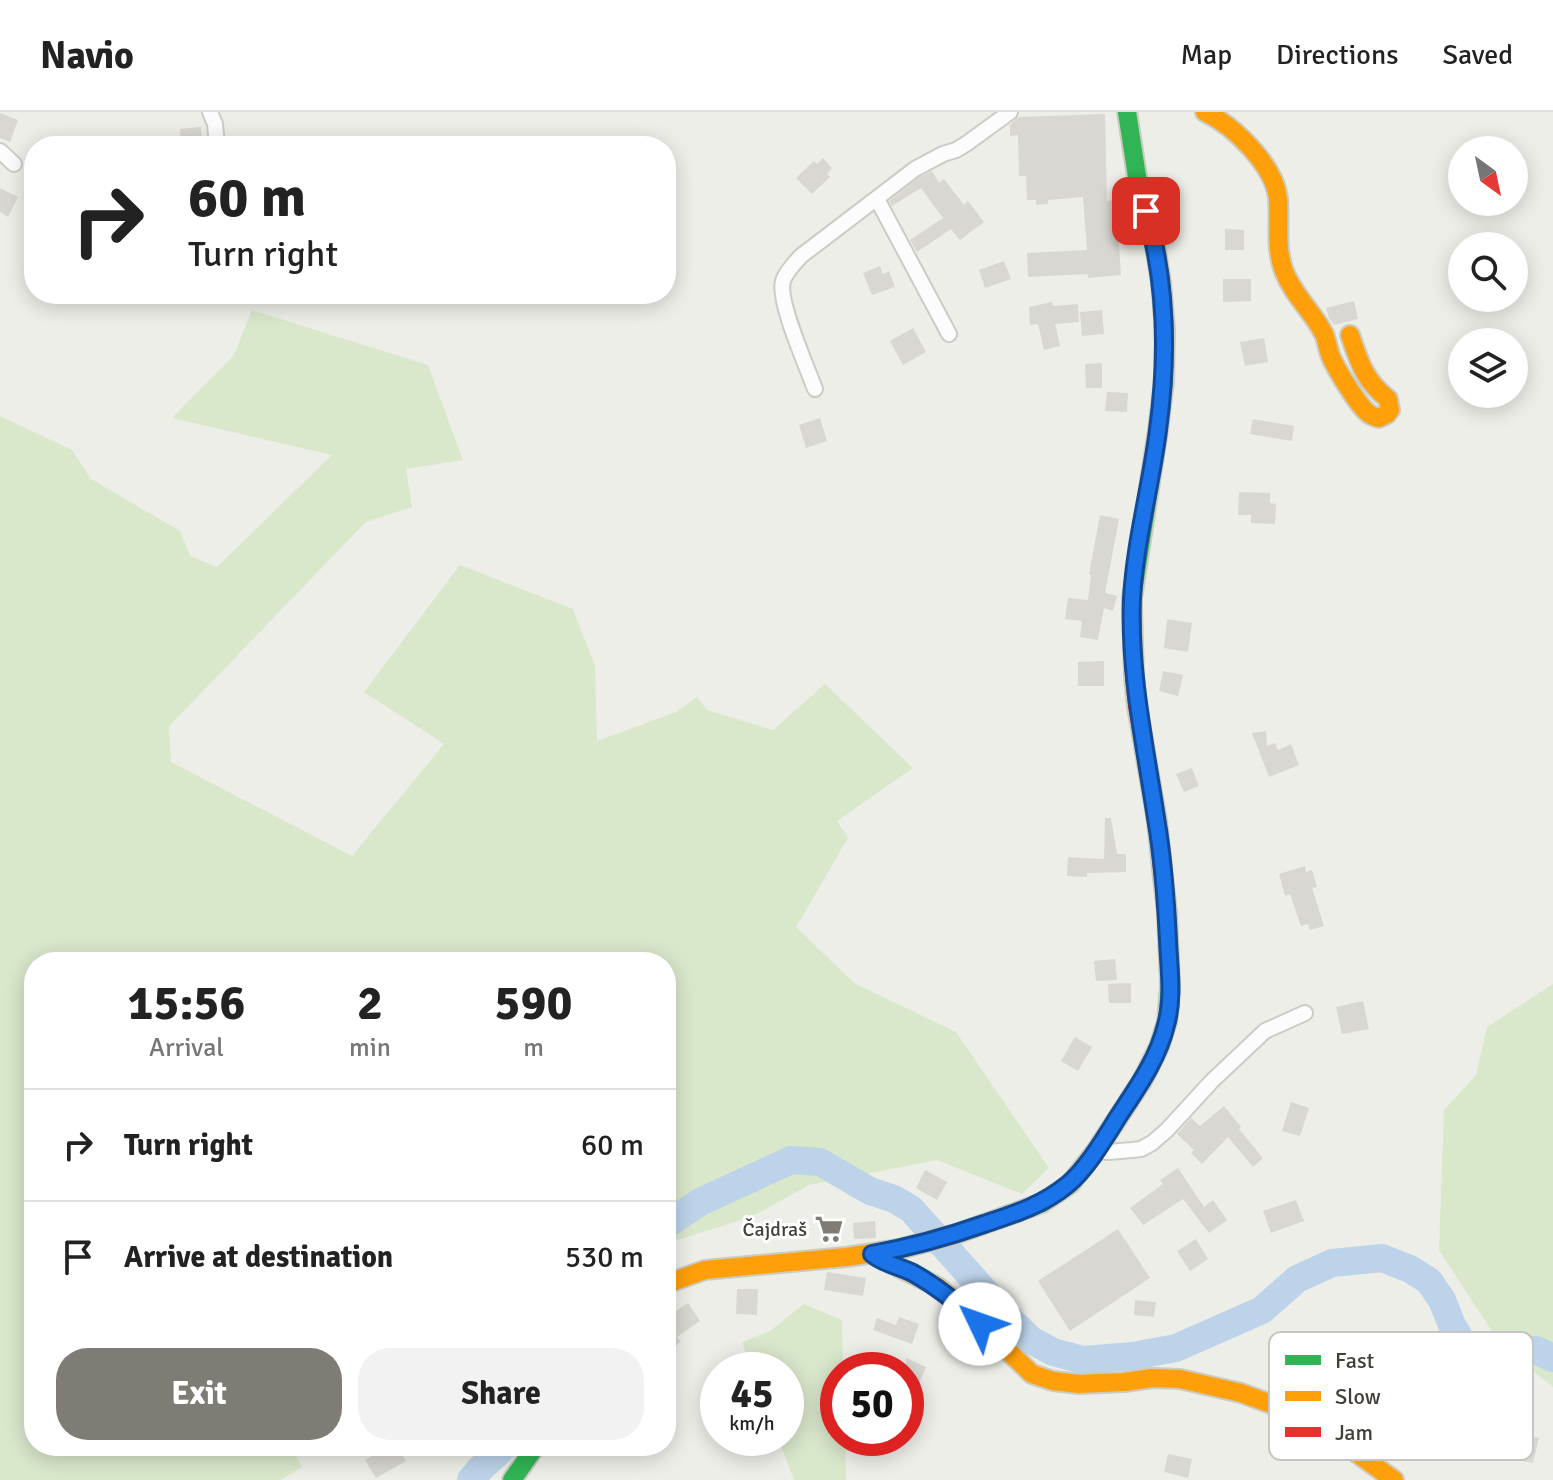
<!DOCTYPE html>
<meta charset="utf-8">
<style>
:root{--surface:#fff;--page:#f2f2f2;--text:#222;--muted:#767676;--line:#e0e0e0;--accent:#7f7c75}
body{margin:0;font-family:Signika,sans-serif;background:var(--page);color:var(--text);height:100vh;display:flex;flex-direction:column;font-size:30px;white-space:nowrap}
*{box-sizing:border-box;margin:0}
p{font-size:26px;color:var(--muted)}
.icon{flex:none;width:44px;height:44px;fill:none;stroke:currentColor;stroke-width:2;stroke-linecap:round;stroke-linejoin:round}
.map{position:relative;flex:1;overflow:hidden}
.side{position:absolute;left:24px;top:840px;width:652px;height:504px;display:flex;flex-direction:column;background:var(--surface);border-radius:32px;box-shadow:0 4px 20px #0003}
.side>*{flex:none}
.guide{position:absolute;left:24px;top:24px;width:652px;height:168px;border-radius:32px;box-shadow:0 4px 20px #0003;background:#fff;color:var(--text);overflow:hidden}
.needle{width:52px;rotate:147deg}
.buttons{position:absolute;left:1448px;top:24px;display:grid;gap:16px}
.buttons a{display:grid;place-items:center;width:80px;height:80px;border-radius:50%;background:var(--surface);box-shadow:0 4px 20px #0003;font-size:40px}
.speed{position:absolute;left:700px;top:1240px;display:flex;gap:16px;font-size:40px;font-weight:700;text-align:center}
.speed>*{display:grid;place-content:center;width:104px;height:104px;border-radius:50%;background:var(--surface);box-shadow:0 4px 20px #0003;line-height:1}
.speed small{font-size:20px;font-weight:400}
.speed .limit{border:12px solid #d22;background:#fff;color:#111}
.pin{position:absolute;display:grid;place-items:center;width:68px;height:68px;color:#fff;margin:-34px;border-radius:16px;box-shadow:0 4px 12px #0006}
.me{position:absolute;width:88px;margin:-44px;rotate:312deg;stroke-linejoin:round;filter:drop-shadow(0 0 6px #0008)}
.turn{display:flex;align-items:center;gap:28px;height:168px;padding:0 32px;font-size:36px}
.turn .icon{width:104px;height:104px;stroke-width:2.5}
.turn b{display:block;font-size:56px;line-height:68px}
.eta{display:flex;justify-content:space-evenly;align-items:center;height:136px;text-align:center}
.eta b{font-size:48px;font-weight:800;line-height:56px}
.action{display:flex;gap:16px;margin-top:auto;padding:16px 32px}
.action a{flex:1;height:92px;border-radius:32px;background:var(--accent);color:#fff;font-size:32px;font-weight:800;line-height:92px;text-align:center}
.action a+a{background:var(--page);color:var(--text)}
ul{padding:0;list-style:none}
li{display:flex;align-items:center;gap:24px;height:112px;padding:0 32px;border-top:2px solid var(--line)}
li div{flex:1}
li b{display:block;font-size:30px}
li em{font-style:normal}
header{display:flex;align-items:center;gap:48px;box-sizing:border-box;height:112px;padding:0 40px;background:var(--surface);border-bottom:2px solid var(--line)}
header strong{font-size:38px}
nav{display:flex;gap:44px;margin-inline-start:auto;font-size:28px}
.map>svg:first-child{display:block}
.green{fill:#d9e7cb}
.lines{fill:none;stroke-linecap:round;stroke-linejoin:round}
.river{stroke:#bcd3e9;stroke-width:28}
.building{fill:#d8d7d2}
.street-casing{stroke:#cccbc7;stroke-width:18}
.fast-casing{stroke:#cccbc0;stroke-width:22}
.slow-casing{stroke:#cccbc0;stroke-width:22}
.jam-casing{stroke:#cccbc0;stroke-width:22}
.street{stroke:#fcfcfc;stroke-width:14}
.fast{stroke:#30b455;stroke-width:18}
.slow{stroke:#ff9f0a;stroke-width:18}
.jam{stroke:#e5322d;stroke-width:18}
.route-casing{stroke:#114b97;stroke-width:20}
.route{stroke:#1a73e8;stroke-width:14}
.labels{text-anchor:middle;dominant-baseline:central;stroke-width:6;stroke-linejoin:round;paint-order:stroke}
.poi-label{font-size:20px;fill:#433f36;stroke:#fff;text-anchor:end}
.key{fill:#fff;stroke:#c7c5c3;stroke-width:2}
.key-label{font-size:22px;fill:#433f36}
</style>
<header>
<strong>Navio</strong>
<nav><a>Map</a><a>Directions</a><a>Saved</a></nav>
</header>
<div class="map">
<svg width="1553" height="1368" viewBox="0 0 1553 1368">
<rect width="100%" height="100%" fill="#eeeee9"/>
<g class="green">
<polygon points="252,198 428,253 463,348 406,357 412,395 366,410 169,614 171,650 352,744 444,632 364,580 460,453 573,497 595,554 597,629 676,600 697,585 707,598 773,618 825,572 913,656 837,709 848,726 796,815 854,871 956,920 1049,1056 1022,1082 937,1048 809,1073 751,1105 671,1130 666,1128 666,850 34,850 34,1334 291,1334 302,1355 281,1368 0,1368 0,304 72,338 91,367 180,419 190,444 217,455 332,343 172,306 234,243"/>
<polygon points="1553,872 1553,1275 1502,1235 1439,1138 1444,998 1476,963 1487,915"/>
<polygon points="804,1192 842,1208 843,1258 838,1258 838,1326 845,1326 846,1368 794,1368 778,1326 786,1326 786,1258 752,1258 742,1230 770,1219"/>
</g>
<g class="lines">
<g class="river">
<polyline points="666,1113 700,1090 791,1048 820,1050 870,1079 894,1087 911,1097 1012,1210 1031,1228 1053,1240 1083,1248 1133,1244 1176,1236 1262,1198 1297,1167 1332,1151 1382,1146 1410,1157 1429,1169 1442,1188 1452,1213 1462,1230 1479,1241 1491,1242 1517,1238 1536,1238 1553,1246"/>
<polyline points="471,1368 481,1356 505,1334"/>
</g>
</g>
<g class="building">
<polygon points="0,1 18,8 10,30 0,26"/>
<polygon points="1105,2 1107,89 1116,88 1121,163 1088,166 1088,162 1028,165 1027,141 1087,138 1083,85 1048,88 1048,92 1036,93 1036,88 1027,88 1026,64 1019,64 1018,23 1010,24 1010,13 1018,5"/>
<polygon points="201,15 202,34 181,34 180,17"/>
<polygon points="823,46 832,56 827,62 830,65 812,82 796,66 814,49 817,52"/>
<polygon points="932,59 939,71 944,67 964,93 968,89 984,110 960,128 951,117 917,140 910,128 943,106 921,76 892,94 889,89 920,65"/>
<polygon points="0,76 18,85 8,105 0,100"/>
<polygon points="1225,117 1244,118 1244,138 1225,138"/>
<polygon points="1004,149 1011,167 985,176 979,158"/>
<polygon points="880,154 883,162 889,159 895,175 872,183 863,161"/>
<polygon points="1223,167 1251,167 1251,189 1223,190"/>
<polygon points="1354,189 1358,207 1334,213 1329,206 1326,196"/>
<polygon points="1052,190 1053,194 1078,192 1079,210 1055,212 1060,234 1044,238 1038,212 1030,213 1029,195"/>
<polygon points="1102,198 1104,222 1082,224 1080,200"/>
<polygon points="913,216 926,240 903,253 890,229"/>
<polygon points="1264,226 1268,250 1245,254 1240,230"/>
<polygon points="1102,251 1102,276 1086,276 1085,252"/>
<polygon points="1107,280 1128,281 1127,300 1105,299"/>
<polygon points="820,306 827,329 806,336 799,313"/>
<polygon points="1253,307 1294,314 1292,329 1250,322"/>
<polygon points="1239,380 1270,381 1270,391 1276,392 1275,412 1251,411 1251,403 1238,403"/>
<polygon points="1100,403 1119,407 1105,481 1117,484 1113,499 1104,496 1098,527 1097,528 1080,525 1082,509 1065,507 1068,486 1088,488 1091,463 1089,462"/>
<polygon points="1167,507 1192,511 1188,540 1164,536"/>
<polygon points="1104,549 1104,574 1078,574 1078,550"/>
<polygon points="1163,559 1183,563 1178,584 1159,579"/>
<polygon points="1266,619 1267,634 1275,631 1278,638 1291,632 1299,653 1269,665 1252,621"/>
<polygon points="1192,656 1199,674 1184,680 1176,662"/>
<polygon points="1105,706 1111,706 1117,742 1126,742 1126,760 1087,761 1087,765 1067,764 1068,745 1104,747"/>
<polygon points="1305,754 1306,760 1312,758 1317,775 1312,776 1324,814 1310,818 1308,812 1301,814 1290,782 1285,784 1279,762"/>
<polygon points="1115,847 1117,868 1096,869 1094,849"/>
<polygon points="1131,871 1131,891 1109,891 1108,872"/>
<polygon points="1363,889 1369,917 1342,922 1336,895"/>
<polygon points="1075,925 1092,935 1078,959 1061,949"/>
<polygon points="1291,990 1309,996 1300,1024 1282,1019"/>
<polygon points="1224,994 1241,1015 1239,1017 1263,1046 1253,1055 1228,1025 1202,1052 1191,1041 1194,1038 1177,1022 1191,1006 1200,1014"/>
<polygon points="1178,1056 1204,1095 1213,1088 1227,1108 1209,1121 1183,1087 1143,1113 1130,1096 1163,1072 1160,1068"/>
<polygon points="925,1058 947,1070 937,1088 916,1076"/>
<polygon points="1296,1088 1304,1109 1271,1121 1263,1099"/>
<polygon points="875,1109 876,1126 854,1127 853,1111"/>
<polygon points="1118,1117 1150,1166 1070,1219 1038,1169"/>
<polygon points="1196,1127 1208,1147 1190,1159 1177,1139"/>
<polygon points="827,1160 866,1166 863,1184 824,1178"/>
<polygon points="737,1177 758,1177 757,1203 736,1202"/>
<polygon points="1135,1188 1156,1190 1154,1205 1134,1203"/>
<polygon points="688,1191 700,1209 677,1225 681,1229 666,1243 666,1213 671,1211 667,1205"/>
<polygon points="899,1205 919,1212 912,1232 873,1218 877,1206 896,1213"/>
<polygon points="906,1246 926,1255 917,1276 906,1271"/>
<polygon points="1520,1321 1539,1326 1533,1351 1513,1347"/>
<polygon points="389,1334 397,1334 406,1349 376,1366 365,1348"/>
<polygon points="1168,1342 1192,1347 1188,1366 1164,1360"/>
</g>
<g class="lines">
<defs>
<g id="street">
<polyline points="210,0 215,12 217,34"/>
<polyline points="0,39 14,52"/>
<polyline points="877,87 949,222"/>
<path d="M815,277C807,255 777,188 783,169C786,159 795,151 801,144L915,57L943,42L956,38L966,32L1010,0"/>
<polyline points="1096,1039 1108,1040 1132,1038 1141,1037 1152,1031 1167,1018 1212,969 1265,919 1305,901"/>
</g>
<g id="fast">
<polyline points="1127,0 1138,71 1154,127 1161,170 1165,218 1164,269 1158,318 1132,486 1132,495"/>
<polyline points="1009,1103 1042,1091 1070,1072 1096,1039 1142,969 1159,935 1167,910 1170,874 1167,800 1163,766"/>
<polyline points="512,1368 536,1334"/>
</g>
<g id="slow">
<path d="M1205,0C1234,14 1274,53 1278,86C1280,111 1275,136 1284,159C1293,183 1313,200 1324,222C1327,229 1328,238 1331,245C1336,257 1358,293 1368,301C1371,304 1375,305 1379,306L1387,302L1390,298L1388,287C1365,269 1359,250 1350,223"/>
<polyline points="872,1142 938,1175 963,1196 1032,1262 1053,1269 1079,1272 1125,1270 1152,1266 1180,1267 1241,1281 1307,1305 1394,1368"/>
<polyline points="666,1172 705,1158 846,1145 900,1137 956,1122 1009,1103"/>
</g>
<polyline id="jam" points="1132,495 1134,565 1137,594 1157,709 1163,766"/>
</defs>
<use href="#street" class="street-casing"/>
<use href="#fast" class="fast-casing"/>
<use href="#slow" class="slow-casing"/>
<use href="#jam" class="jam-casing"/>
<use href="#street" class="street"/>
<use href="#fast" class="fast"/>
<use href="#slow" class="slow"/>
<use href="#jam" class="jam"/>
</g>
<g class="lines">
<defs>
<path id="route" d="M980,1212C959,1192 938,1175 913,1161C899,1154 884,1152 872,1142C911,1135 947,1125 984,1112C1014,1102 1043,1093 1067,1073C1086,1058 1105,1026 1118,1005C1137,976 1158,947 1166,913C1174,886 1169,855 1168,828C1166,787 1163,746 1156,706C1145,633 1129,561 1132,487C1135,430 1151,374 1158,318C1168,244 1167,171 1146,99"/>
</defs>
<use href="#route" class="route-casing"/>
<use href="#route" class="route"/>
</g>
<defs>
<symbol id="supermarket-bare" viewBox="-9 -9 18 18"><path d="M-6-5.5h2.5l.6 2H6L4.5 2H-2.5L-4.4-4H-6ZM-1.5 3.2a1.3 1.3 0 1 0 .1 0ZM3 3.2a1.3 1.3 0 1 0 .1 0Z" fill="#7f7c75" stroke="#fff" stroke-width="2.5" paint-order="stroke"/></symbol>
</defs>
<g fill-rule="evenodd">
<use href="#supermarket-bare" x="809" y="1097" width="40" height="40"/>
</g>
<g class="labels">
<g class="poi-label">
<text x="807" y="1117">Čajdraš</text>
</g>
</g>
<rect x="1269" y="1220" width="264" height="128" rx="12" class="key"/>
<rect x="1285" y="1243" width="36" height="10" fill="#30b455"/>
<rect x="1285" y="1279" width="36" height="10" fill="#ff9f0a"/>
<rect x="1285" y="1315" width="36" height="10" fill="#e5322d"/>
<g class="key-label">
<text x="1335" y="1256">Fast</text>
<text x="1335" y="1292">Slow</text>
<text x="1335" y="1328">Jam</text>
</g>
</svg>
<div class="buttons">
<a><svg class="needle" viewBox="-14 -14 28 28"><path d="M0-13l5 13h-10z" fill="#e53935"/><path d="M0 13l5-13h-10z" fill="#767676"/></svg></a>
<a><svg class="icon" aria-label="search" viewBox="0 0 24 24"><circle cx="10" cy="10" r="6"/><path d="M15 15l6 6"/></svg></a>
<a><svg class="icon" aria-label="layers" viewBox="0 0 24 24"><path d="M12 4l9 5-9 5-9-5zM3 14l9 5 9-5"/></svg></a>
</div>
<div class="speed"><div>45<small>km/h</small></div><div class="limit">50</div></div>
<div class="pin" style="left:1146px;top:99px;background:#d93025"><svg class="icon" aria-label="arrive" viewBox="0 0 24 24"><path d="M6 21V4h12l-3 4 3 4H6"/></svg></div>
<svg class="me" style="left:980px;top:1212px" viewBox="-20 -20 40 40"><circle r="19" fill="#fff"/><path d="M0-13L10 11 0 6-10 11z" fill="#1a73e8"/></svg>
<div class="guide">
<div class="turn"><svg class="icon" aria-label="right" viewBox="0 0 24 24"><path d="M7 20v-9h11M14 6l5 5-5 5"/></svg><div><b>60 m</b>Turn right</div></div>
</div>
<section class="side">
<div class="eta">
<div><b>15:56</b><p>Arrival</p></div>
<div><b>2</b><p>min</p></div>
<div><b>590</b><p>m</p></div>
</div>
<ul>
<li><svg class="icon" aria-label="right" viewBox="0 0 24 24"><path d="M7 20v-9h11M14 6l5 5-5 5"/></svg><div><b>Turn right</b></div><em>60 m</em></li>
<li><svg class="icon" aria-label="arrive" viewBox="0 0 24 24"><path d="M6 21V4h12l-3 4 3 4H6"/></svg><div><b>Arrive at destination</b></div><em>530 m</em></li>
</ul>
<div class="action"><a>Exit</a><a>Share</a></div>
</section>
</div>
